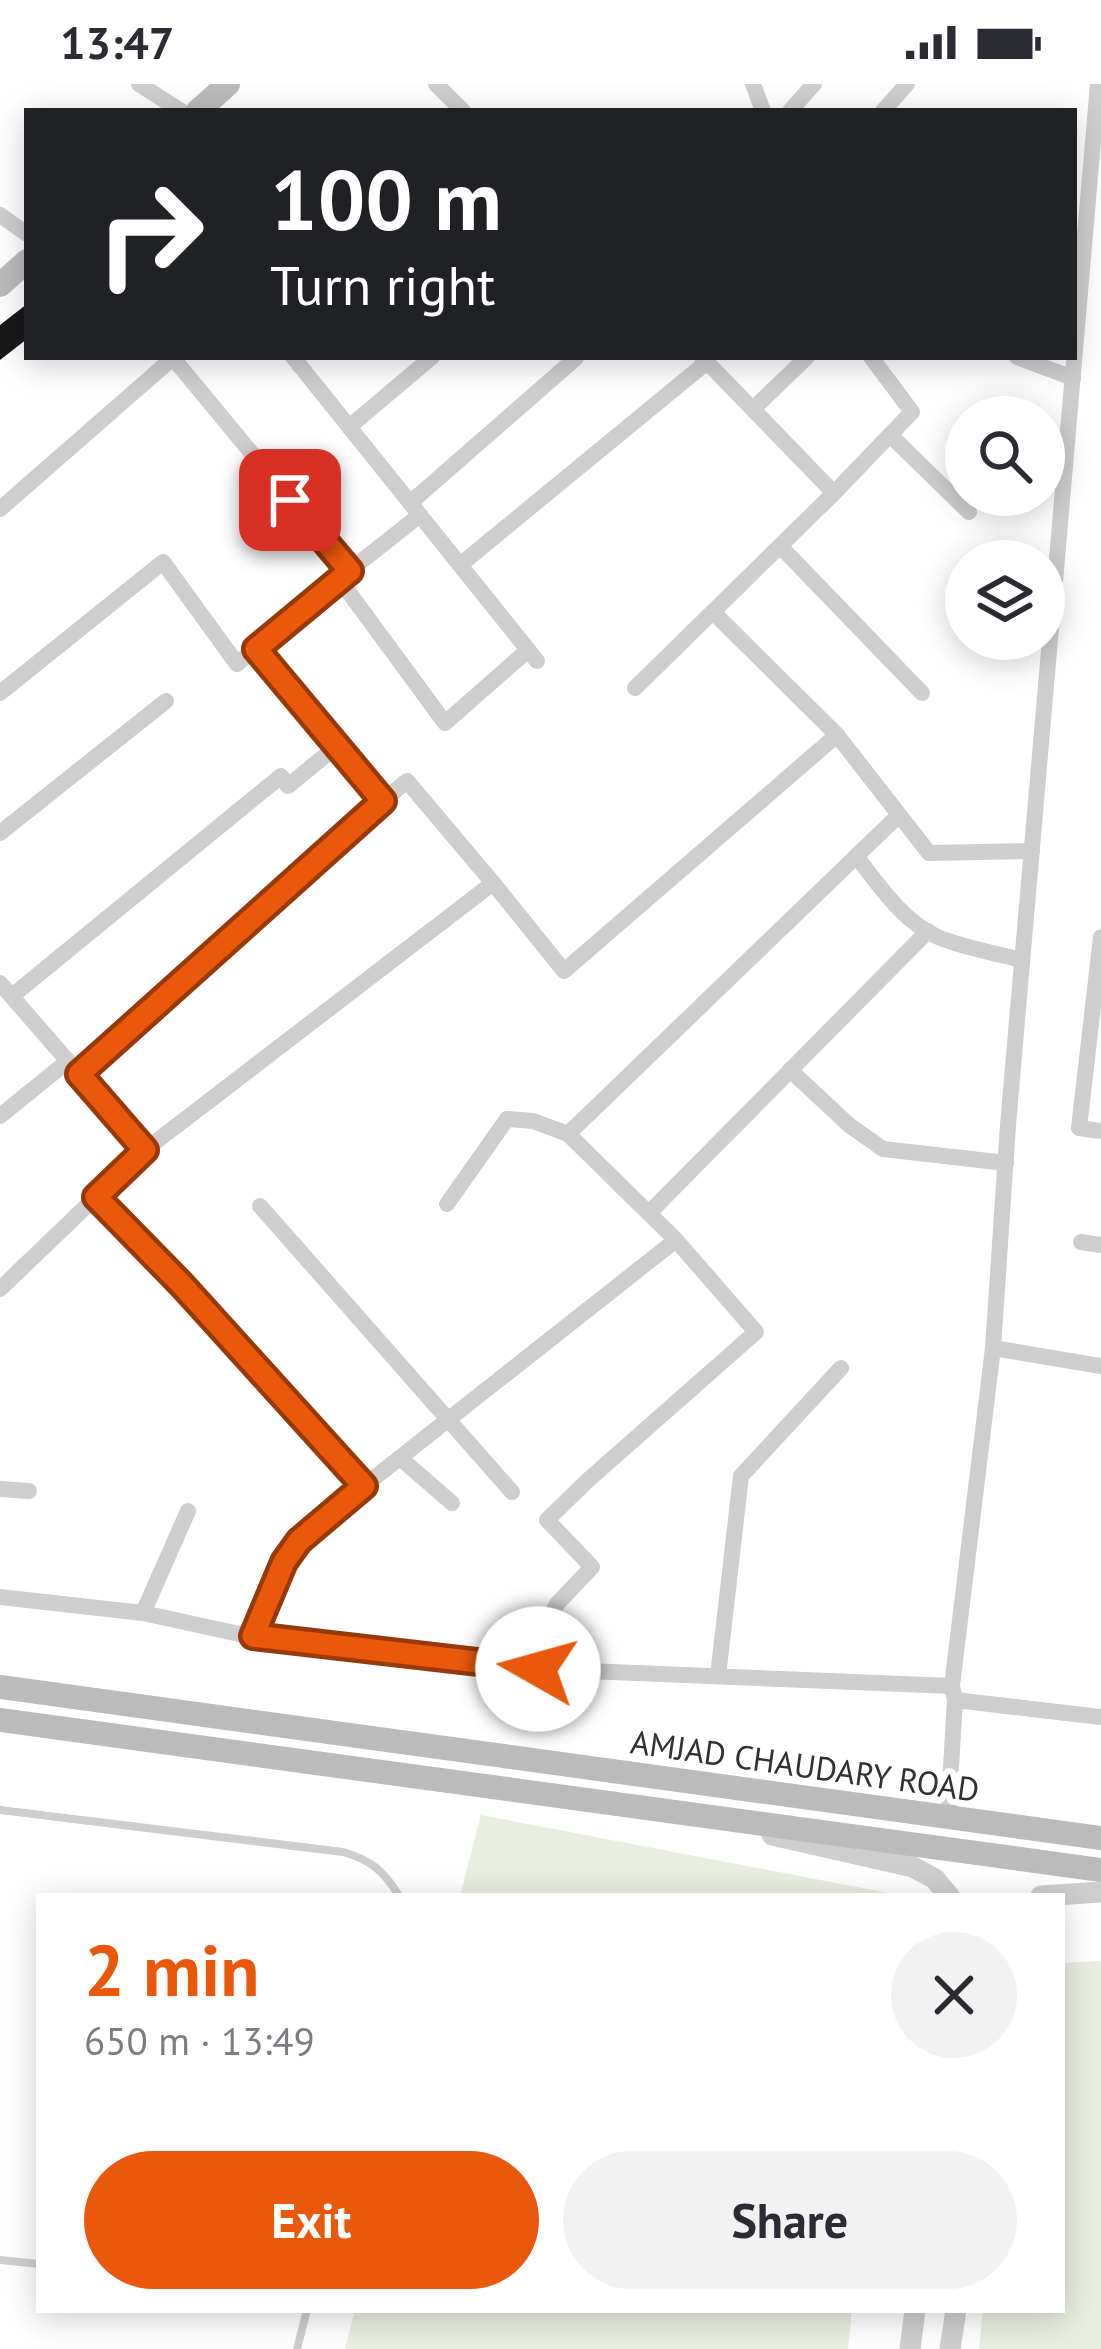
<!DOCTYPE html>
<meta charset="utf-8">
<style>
:root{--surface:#fff;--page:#f2f2f3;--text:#2b2b33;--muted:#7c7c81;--accent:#ea580c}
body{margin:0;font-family:"PT Sans",sans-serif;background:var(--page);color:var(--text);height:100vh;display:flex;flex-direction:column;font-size:45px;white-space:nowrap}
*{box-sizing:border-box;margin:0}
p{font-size:39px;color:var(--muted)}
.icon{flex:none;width:66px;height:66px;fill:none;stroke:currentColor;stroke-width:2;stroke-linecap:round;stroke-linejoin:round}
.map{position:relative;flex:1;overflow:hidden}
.drawer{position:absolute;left:36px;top:1809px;width:1029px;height:420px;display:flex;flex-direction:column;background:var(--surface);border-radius:0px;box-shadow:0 6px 30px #0003}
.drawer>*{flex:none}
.banner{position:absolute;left:24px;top:24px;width:1053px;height:252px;border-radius:0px;box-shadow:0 6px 30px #0003;background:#202124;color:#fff;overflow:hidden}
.fabs{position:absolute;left:945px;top:312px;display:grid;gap:24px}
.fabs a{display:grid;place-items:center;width:120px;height:120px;border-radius:50%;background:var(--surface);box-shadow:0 6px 30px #0003;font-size:60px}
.pin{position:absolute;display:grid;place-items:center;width:102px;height:102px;color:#fff;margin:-51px;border-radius:24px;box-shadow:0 6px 18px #0006}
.me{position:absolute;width:132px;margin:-66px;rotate:277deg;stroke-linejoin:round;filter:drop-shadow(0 0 9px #0008)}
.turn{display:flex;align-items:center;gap:42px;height:252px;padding:0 48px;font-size:54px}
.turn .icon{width:156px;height:156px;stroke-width:2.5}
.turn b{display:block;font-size:84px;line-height:102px}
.round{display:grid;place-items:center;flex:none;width:126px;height:126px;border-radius:63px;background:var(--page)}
.headline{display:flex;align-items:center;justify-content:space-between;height:204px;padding:0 48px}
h1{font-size:72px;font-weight:700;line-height:90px;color:var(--accent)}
.primary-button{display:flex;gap:24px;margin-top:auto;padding:24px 48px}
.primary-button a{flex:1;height:138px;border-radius:72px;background:var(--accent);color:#fff;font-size:48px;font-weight:700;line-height:138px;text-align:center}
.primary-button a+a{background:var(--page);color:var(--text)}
.status{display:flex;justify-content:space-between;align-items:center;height:84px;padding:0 60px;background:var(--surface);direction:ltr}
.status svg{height:33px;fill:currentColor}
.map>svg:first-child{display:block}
.green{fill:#e8eee0}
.building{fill:#181818}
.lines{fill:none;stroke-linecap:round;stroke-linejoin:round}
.service{stroke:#cecece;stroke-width:8}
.minor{stroke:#cecece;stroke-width:16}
.tertiary{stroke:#cecece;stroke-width:21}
.secondary{stroke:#bbb;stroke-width:24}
.route-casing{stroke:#983908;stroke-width:30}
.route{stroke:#ea580c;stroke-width:21}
.labels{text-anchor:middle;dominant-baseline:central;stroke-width:12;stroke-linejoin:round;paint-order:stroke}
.street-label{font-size:33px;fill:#313131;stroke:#fff}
</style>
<div class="status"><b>13:47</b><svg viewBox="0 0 49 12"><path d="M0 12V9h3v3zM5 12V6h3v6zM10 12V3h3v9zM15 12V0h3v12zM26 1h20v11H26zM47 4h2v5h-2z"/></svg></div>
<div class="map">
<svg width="1101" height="2265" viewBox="0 0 1101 2265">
<rect width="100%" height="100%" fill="#fff"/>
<g class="green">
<polygon points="481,1731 888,1809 888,1812 460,1812"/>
<polygon points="1101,1877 1101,2265 979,2265 983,2226 1062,2226 1062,1879"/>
<polygon points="355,2226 852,2226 848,2265 345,2265"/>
</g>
<polygon class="building" points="27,220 27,255 0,276 0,241"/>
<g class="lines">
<g class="service">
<path d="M0,1726L343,1768C371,1776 384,1787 399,1812"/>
<polyline points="0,2176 39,2180"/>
<polyline points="297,2265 307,2226"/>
</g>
<g class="minor">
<polyline points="139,0 181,27"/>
<polyline points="436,0 463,27"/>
<polyline points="753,0 763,27"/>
<polyline points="790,27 814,0"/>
<polyline points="883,27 907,0"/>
<polyline points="0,131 27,150"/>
<polyline points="293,273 537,577"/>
<polyline points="702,273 834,409 912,328 871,273"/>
<polyline points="1017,273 1073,294"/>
<polyline points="173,274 349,487 420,431"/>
<polyline points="753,325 807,273"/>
<polyline points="349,343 432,273"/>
<polyline points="890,351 969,428"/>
<polyline points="410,419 576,274"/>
<polyline points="0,425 174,273"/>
<polyline points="780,462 922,609"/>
<polyline points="460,481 707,278"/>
<polyline points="339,495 445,639 528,566"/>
<polyline points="713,528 837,651 929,769 1032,767"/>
<polyline points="635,604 834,409"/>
<polyline points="0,609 163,478 237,580 349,487"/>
<polyline points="0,749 166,617"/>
<path d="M856,772C879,801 903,838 938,853C964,864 995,869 1022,876"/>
<polyline points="493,799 564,887 837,651"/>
<polyline points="1101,853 1079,1044 1101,1047"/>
<polyline points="0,899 145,1066 0,1205"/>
<polyline points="12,912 281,692 288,702 337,662"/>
<polyline points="790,986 849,1041 883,1065 1006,1079"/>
<polyline points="79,990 383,717 256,565"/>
<polyline points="0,1032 68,977"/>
<polyline points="145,1066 493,799 407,697 383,717"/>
<polyline points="96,1113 181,1201 364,1402 299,1457 284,1478 253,1553"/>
<polyline points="447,1120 507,1035 533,1037 568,1050"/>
<polyline points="260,1122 512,1408"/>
<polyline points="649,1129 928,847"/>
<polyline points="676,1156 568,1050 899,731"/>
<polyline points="1081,1158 1101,1161"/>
<polyline points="993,1264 1101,1282"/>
<polyline points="400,1374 452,1419"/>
<polyline points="364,1402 676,1156 756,1248 587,1397 547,1436 592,1483 557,1520 547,1539 538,1585"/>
<polyline points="0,1405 29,1407"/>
<polyline points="0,1513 143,1529 253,1553 538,1585 952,1602"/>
<polyline points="143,1529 188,1427"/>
<polyline points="718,1592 741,1392 841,1284"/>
<polyline points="955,1616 1101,1633"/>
<polyline points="948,1734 955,1616 952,1602 993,1264 1008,1041 1098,0"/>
</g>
<g class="tertiary">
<polyline points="772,1751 913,1783 935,1795 949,1812"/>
<polyline points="1041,1812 1101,1808"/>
<polyline points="910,2265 915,2226"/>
<polyline points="950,2265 956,2226"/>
</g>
<g class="secondary">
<polyline points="198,27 228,0"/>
<polyline points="0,201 27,177"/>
<polyline points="0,1603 1101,1754"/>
<polyline points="0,1636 1101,1786"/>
</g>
</g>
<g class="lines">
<defs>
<polyline id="route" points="290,416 350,487 256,565 383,717 79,990 145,1066 96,1113 182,1201 364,1402 299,1457 284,1478 253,1552 538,1585"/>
</defs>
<use href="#route" class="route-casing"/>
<use href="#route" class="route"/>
</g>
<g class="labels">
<g class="street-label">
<text transform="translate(805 1681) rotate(8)">AMJAD CHAUDARY ROAD</text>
</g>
</g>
</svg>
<div class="fabs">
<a><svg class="icon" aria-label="search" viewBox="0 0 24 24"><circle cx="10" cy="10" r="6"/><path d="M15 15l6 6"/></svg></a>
<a><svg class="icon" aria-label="layers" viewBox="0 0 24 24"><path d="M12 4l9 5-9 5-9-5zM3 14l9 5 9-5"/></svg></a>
</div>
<div class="pin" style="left:290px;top:416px;background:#d93025"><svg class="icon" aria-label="arrive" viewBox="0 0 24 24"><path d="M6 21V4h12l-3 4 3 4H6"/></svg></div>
<svg class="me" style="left:538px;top:1585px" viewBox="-20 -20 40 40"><circle r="19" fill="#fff"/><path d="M0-13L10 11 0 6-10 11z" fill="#ea580c"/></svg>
<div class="banner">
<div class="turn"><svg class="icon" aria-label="right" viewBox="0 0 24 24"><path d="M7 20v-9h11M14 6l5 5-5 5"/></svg><div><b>100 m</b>Turn right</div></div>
</div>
<section class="drawer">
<div class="headline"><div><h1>2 min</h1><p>650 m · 13:49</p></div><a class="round"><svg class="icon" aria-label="close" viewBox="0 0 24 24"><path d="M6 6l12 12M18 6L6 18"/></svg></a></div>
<div class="primary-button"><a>Exit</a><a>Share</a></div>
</section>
</div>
